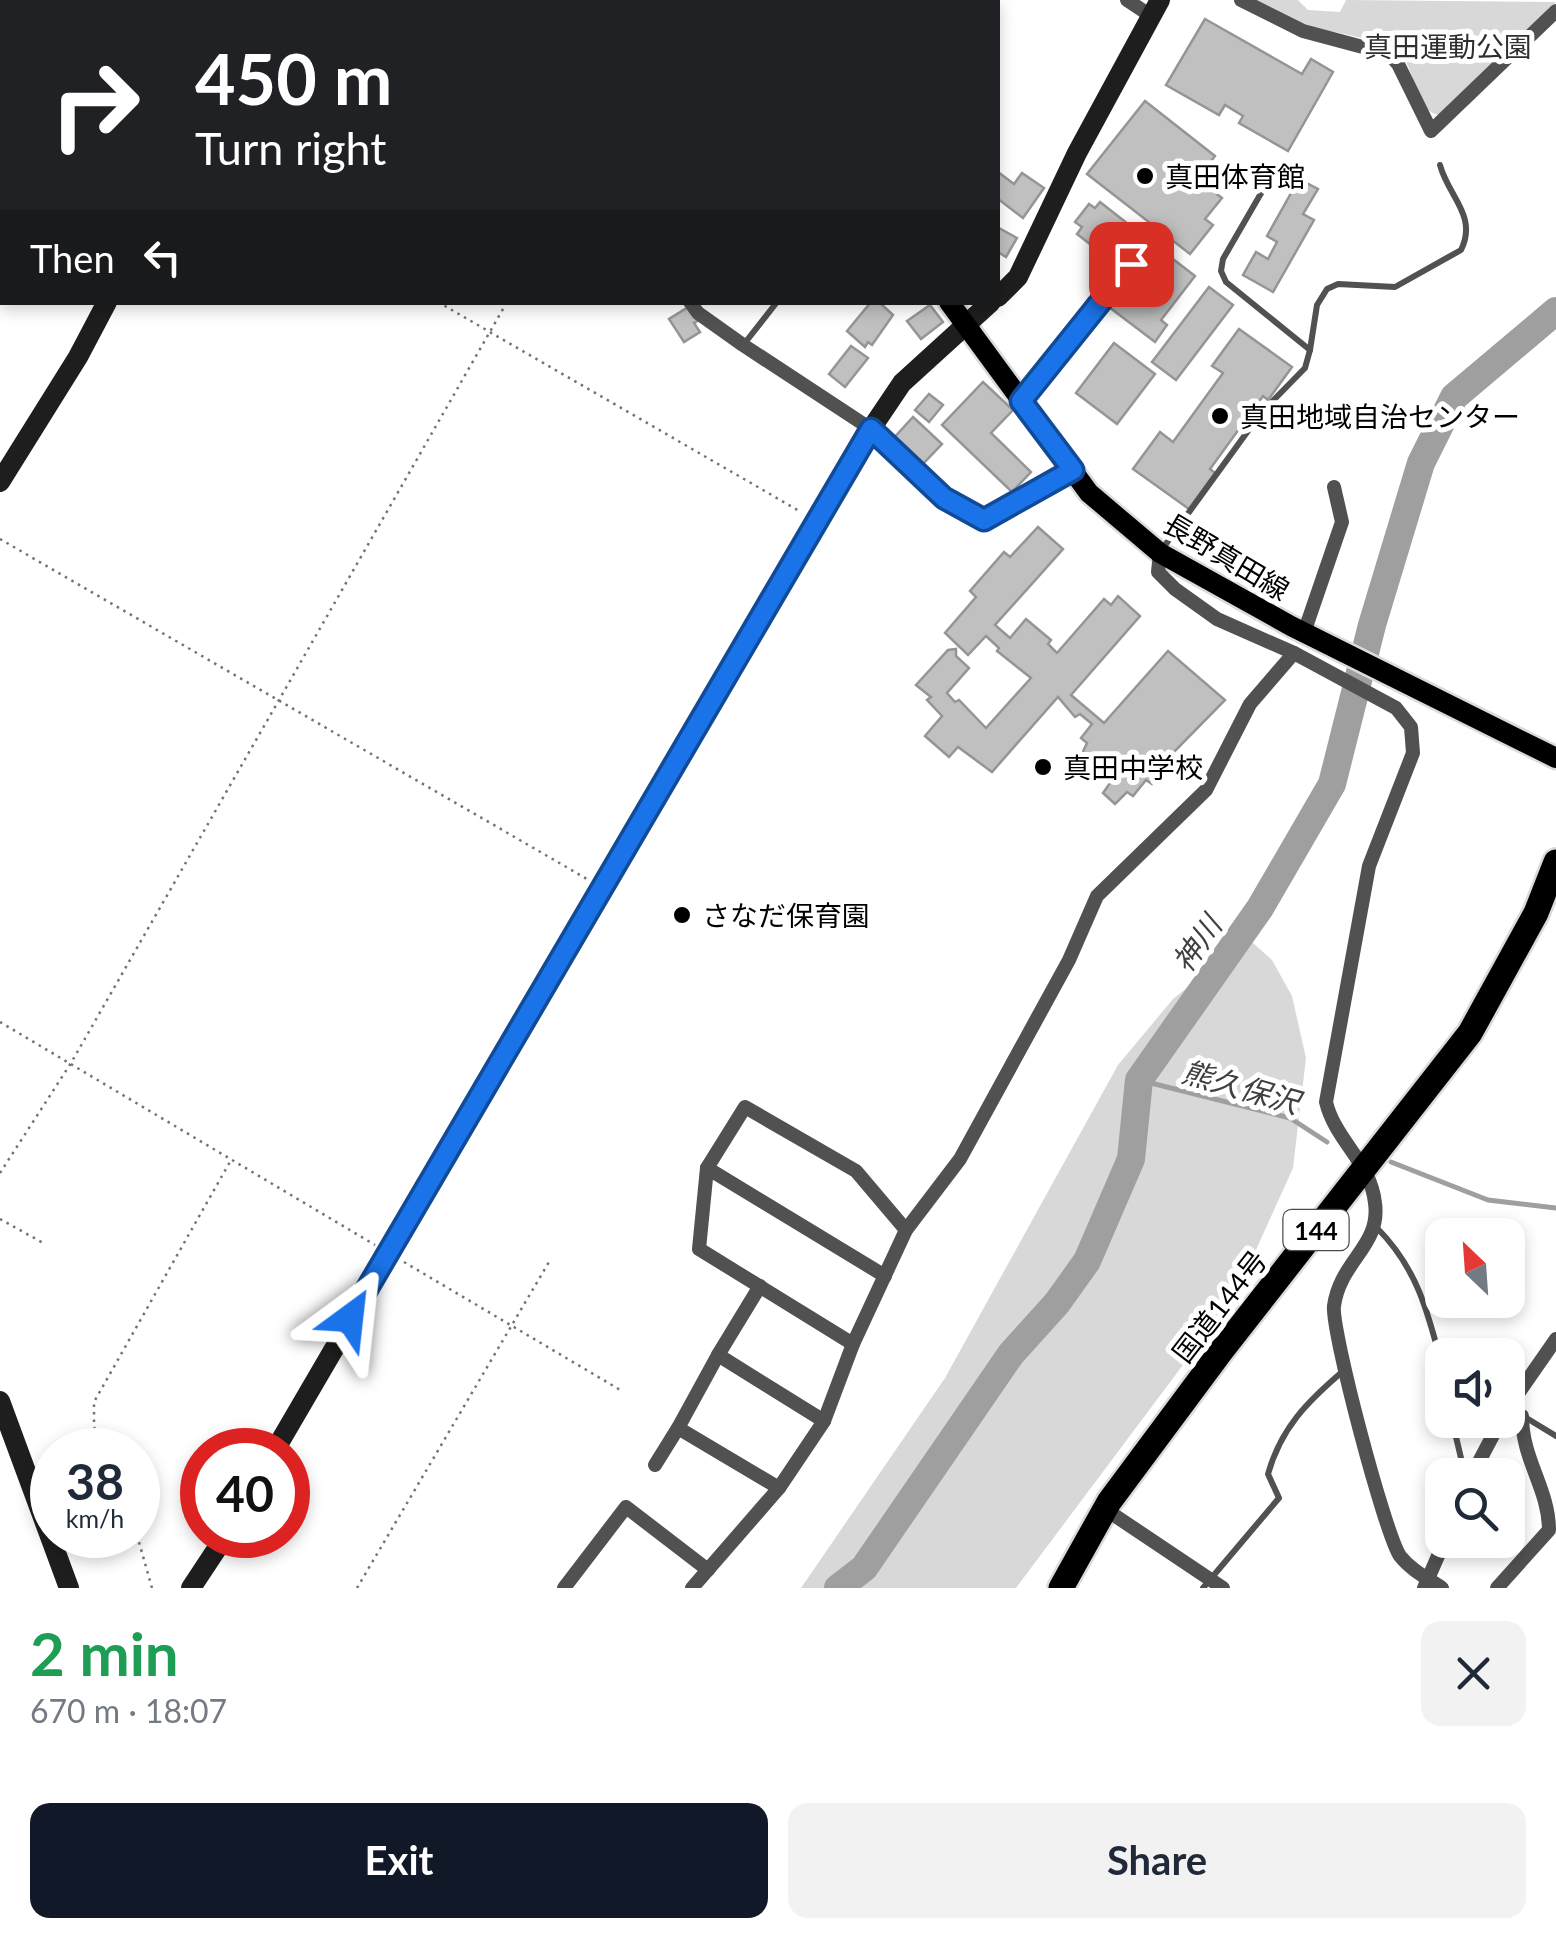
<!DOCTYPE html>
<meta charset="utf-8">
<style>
:root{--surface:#fff;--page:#f2f2f3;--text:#1f2937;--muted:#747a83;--accent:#111827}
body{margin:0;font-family:Lato,"Noto Sans JP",sans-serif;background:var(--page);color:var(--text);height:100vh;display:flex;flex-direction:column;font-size:38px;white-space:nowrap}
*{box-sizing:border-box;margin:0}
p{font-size:32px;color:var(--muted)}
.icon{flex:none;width:55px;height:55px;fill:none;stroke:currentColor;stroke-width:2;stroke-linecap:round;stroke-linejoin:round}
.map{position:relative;height:1588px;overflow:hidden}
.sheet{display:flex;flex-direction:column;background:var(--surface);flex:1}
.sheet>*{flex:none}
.banner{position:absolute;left:0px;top:0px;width:1000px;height:305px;box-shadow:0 5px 15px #0003;background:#202124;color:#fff;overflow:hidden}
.needle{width:65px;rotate:335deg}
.controls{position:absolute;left:1425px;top:1218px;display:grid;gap:20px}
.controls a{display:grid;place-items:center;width:100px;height:100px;border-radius:20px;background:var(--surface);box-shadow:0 5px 15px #0003;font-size:50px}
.speed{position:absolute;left:30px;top:1428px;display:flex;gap:20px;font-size:50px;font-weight:700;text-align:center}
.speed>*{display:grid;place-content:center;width:130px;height:130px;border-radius:50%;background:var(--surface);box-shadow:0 5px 15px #0003;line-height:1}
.speed small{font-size:25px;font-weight:400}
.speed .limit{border:15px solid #d22;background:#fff;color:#111}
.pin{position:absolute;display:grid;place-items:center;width:85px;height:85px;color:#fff;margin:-42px;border-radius:20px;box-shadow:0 5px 15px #0006}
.me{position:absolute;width:110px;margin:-55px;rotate:30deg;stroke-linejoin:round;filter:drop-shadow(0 0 8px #0008)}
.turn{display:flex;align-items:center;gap:35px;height:210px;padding:0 30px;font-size:45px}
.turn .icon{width:130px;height:130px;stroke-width:2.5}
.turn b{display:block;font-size:70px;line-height:85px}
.then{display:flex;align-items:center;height:95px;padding:0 30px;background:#0003;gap:20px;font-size:38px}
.round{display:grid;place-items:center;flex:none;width:105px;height:105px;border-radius:20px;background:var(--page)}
.summary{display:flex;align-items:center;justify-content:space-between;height:170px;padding:0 30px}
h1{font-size:60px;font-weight:700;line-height:75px;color:#1e9e55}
.action{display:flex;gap:20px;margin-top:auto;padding:20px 30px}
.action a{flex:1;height:115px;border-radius:20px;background:var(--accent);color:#fff;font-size:40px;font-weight:700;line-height:115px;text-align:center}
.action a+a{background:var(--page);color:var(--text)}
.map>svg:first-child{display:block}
.green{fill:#d8d8d8}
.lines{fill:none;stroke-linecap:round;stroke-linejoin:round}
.stream{stroke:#9f9f9f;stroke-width:5}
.river{stroke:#9f9f9f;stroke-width:28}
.building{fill:#c0c0c0;stroke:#959595;stroke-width:2.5}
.primary-casing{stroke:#dbdbdb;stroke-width:25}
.highway-casing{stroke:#dbdbdb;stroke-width:30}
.path{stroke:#737373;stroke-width:2.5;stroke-dasharray:2.5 5;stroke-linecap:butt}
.lane{stroke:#515151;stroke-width:6}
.street{stroke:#515151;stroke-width:14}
.secondary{stroke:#1e1e1e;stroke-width:20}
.primary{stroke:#000;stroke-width:20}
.highway{stroke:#000;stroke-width:25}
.route-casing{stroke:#114b97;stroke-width:25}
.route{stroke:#1a73e8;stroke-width:18}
.poi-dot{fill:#000;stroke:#fff;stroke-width:4}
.labels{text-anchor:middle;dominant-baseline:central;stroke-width:10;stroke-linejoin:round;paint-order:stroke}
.shield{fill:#fff;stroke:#4c4c4c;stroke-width:2.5}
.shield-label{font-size:25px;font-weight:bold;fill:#000}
.park-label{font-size:28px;fill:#2f2f2f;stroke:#fff}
.poi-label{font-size:28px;fill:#000;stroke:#fff;text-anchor:start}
.street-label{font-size:28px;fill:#000;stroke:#fff}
.water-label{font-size:30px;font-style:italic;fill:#404040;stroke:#fff}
</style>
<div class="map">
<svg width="1556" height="1588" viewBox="0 0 1556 1588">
<rect width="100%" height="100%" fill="#fff"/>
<g class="green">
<path d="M1249,0H1298L1308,10L1340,12L1346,0L1556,2L1439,115C1412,110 1417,67 1398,52C1379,38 1330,33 1307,25C1287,19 1268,9 1249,0Z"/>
<polygon points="1253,943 1272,960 1292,996 1306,1058 1293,1168 1236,1294 1016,1588 801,1588 945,1378 1118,1065 1173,999 1234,950"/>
</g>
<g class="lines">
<g class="stream">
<polyline points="1139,1080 1290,1118 1327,1142"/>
<polyline points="1391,1162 1488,1200 1556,1208"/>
</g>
<polyline class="river" points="838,1588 864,1568 1011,1354 1057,1303 1087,1261 1131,1159 1139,1080 1260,908 1332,784 1372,625 1421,463 1454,397 1556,311"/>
</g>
<g class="building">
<polygon points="1205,19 1302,74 1311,59 1333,72 1288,151 1239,123 1243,116 1225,105 1219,115 1166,85"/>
<polygon points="1145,101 1215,156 1197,179 1222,198 1205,219 1213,225 1190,254 1087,174"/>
<polygon points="998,172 1014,184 1022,173 1044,188 1023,218 998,199"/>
<polygon points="1299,179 1318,189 1303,214 1314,220 1273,292 1243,275 1256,252 1268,259 1277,242 1267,236"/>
<polygon points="1100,202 1142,235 1118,266 1077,234 1082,227 1075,222 1089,204 1095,208"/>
<polygon points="999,228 1017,238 1006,257 998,252"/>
<polygon points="1156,246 1195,276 1161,320 1167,325 1155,342 1109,307"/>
<polygon points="1209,287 1233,305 1176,380 1152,362"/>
<polygon points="871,302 879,302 893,315 872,345 868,342 865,347 847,331"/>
<polygon points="930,305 943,322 921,339 907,321"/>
<polygon points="690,306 699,320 694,323 700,332 684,342 669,319"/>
<polygon points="1239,329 1292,367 1268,400 1263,396 1210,469 1215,473 1189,509 1133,469 1160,432 1173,442 1223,373 1212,366"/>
<polygon points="1114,343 1155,374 1117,424 1076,393"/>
<polygon points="851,346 868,358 845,387 829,374"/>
<polygon points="983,382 1013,410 991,433 1031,472 1012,492 942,425"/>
<polygon points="929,394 943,405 929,422 915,410"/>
<polygon points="913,417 942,444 920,467 892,440"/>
<polygon points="1038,527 1063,549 995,625 1010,638 1026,619 1051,640 1048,644 1057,653 1104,599 1111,605 1118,596 1140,616 1071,695 1104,723 1168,651 1225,700 1165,761 1168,764 1152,784 1146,780 1133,796 1127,792 1115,804 1103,793 1110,783 1081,756 1087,743 1081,738 1092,724 1080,714 1075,717 1058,697 992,772 958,747 949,757 925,736 942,716 927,700 931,697 916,685 948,650 956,649 956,656 969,668 947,693 955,702 959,700 986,728 1031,678 997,651 999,648 986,636 968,655 945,633 976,597 970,591 1004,552 1010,557"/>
</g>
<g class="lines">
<defs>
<g id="primary">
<polyline points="732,0 734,2"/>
<polyline points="949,302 1089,493 1160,553 1291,626 1556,758"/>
</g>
<polyline id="highway" points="1061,1588 1109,1502 1222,1350 1470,1033 1536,913 1556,862"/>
</defs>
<use href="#primary" class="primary-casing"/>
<use href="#highway" class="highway-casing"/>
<g class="path">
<polyline points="58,2 62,0"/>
<polyline points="0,37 2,35"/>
<polyline points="438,302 801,512"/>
<polyline points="0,539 587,879"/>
<polyline points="0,1022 375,1245"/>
<polyline points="0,1173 71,1063 507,302"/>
<polyline points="0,1219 45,1244"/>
<polyline points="404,1262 622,1391"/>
<polyline points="104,1450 94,1427 94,1402 231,1160"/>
<polyline points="137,1535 152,1588"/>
<polyline points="357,1588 549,1262"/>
</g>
<g class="lane">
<path d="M1271,176L1223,259L1221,271L1226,282L1310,350L1317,305L1327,289L1338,284L1395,287L1461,250C1478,216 1448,196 1440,165"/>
<polyline points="1098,305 1131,264"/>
<polyline points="744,344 777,302"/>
<polyline points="1025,396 1098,305 1090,300"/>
<polyline points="1163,548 1261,413 1305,368 1310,350"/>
<path d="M1377,1228C1417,1268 1428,1312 1442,1366"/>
<polyline points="1523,1416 1556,1436"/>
<polyline points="1452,1420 1465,1475"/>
<path d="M1203,1588L1279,1498L1268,1474C1281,1428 1307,1402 1342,1372"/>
</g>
<g class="street">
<polyline points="93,0 95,2"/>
<polyline points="538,0 540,2"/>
<polyline points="1127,0 1151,16"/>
<polyline points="1241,0 1303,31 1389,54 1398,64 1431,131 1556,11"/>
<polyline points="831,2 834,0"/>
<polyline points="0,199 2,198"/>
<polyline points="690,302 698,313 743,345 871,429 944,497 984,520 1073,470"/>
<path d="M1160,553L1158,572L1175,589L1217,619L1294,653L1396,708L1411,727L1413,753L1369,866L1326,1102C1335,1140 1371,1163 1375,1203C1381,1246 1340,1261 1334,1306C1331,1330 1385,1534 1400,1556C1411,1570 1427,1578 1442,1588"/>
<polyline points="1307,624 1342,522 1334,487"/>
<polyline points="707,1168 885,1276"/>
<polyline points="853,1344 699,1249 707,1168 745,1107 856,1171 906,1230"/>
<polyline points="718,1355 760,1286"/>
<polyline points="1508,1408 1556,1339"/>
<polyline points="655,1465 678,1428"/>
<polyline points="1472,1475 1501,1420"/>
<polyline points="779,1488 678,1428 718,1355 824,1421"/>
<polyline points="1105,1509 1223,1588"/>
<polyline points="564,1588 626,1507 708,1570"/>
<polyline points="692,1588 779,1488 824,1421 853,1344 906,1230 960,1159 1069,960 1097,896 1206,790 1250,704 1294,653"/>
<polyline points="1424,1588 1445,1540"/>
<path d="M1497,1588L1549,1530C1549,1489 1522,1460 1522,1416"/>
</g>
<g class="secondary">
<polyline points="275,2 276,0"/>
<polyline points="998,297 1018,277 1077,153 1160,0"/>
<polyline points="0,482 78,357 107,302"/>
<polyline points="0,1401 69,1588"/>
<polyline points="275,1450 871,429 902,383 991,302"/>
<polyline points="191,1588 226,1535"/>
</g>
<use href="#primary" class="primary"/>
<use href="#highway" class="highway"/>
</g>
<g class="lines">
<defs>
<polyline id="route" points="350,1318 871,429 944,498 984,520 1073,470 1021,401 1131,264"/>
</defs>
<use href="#route" class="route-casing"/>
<use href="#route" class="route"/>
</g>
<g class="poi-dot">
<circle cx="1145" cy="176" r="10"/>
<circle cx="1220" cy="416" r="10"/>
<circle cx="1043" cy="767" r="10"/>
<circle cx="682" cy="915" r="10"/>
</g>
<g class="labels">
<rect class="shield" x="1283.5" y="1210" width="65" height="40" rx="8"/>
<g class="shield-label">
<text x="1316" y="1230">144</text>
</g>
<g class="park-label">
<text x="1448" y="46">真田運動公園</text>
</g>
<g class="poi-label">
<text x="1165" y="176">真田体育館</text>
<text x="1240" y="416">真田地域自治センター</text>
<text x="1063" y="767">真田中学校</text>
<text x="702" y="915">さなだ保育園</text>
</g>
<g class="street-label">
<text transform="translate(1227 556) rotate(31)">長野真田線</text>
<text transform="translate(1219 1306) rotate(-52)">国道144号</text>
</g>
<g class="water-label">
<text transform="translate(1196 943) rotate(-55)">神川</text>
<text transform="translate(1241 1086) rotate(16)">熊久保沢</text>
</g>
</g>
</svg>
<div class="controls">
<a><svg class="needle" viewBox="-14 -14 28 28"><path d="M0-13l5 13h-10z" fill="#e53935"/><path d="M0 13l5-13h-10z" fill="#747a83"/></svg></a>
<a><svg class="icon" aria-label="sound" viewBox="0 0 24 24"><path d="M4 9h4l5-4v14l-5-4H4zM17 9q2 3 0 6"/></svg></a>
<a><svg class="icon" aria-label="search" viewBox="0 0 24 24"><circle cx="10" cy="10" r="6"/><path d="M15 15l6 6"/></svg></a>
</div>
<div class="speed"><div>38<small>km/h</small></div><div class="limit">40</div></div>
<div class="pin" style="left:1131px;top:264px;background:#d93025"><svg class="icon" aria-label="arrive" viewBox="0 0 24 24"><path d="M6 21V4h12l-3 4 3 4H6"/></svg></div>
<svg class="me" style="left:350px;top:1318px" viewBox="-20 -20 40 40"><path d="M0-17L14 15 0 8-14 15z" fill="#1a73e8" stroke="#fff" stroke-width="4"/></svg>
<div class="banner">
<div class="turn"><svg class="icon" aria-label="right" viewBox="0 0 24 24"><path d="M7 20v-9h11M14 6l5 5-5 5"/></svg><div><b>450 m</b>Turn right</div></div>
<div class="then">Then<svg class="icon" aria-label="left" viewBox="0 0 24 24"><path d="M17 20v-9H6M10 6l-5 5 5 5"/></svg></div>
</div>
</div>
<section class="sheet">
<div class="summary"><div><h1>2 min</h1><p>670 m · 18:07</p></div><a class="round"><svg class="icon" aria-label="close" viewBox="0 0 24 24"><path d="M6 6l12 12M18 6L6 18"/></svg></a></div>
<div class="action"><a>Exit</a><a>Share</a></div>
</section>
